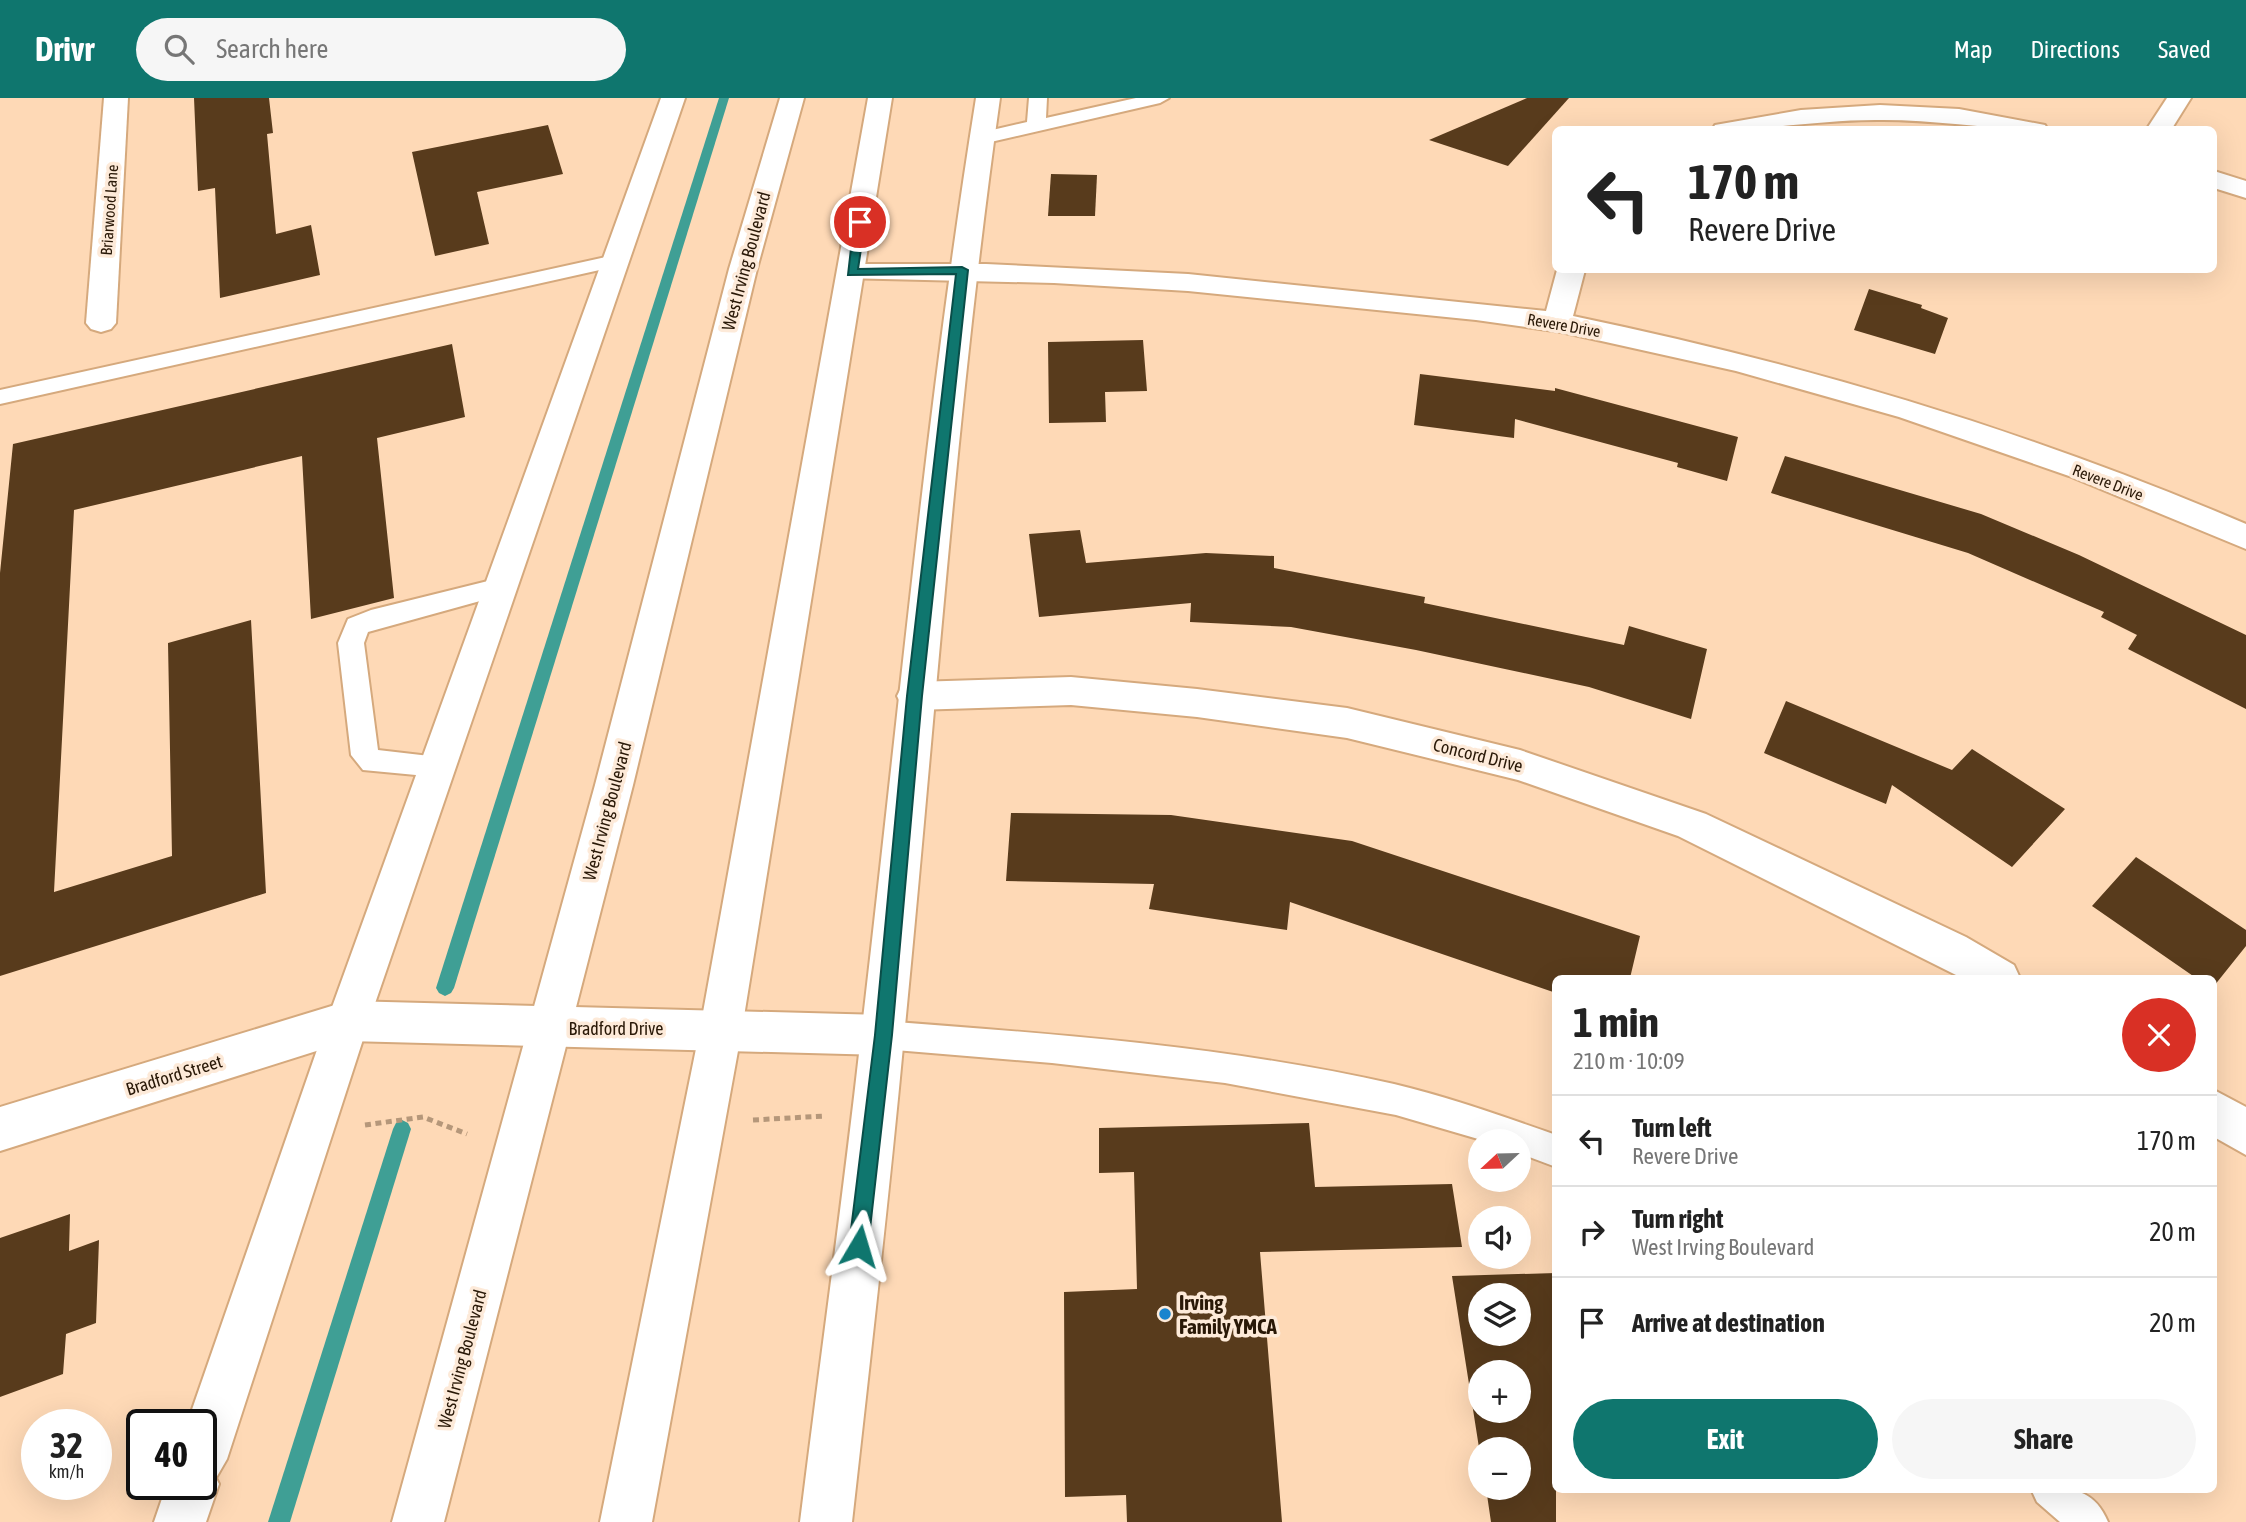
<!DOCTYPE html>
<meta charset="utf-8">
<style>
:root{--surface:#fff;--page:#f6f6f6;--text:#222;--muted:#767676;--line:#e0e0e0;--accent:#0f766e}
body{margin:0;font-family:"Asap Condensed",sans-serif;background:var(--page);color:var(--text);height:100vh;display:flex;flex-direction:column;font-size:26px;white-space:nowrap}
*{box-sizing:border-box;margin:0}
p{font-size:23px;color:var(--muted)}
.icon{flex:none;width:38px;height:38px;fill:none;stroke:currentColor;stroke-width:2;stroke-linecap:round;stroke-linejoin:round}
.map{position:relative;flex:1;overflow:hidden}
.drawer{position:absolute;left:1552px;top:877px;width:665px;height:518px;display:flex;flex-direction:column;background:var(--surface);border-radius:10px;box-shadow:0 7px 28px #0002}
.drawer>*{flex:none}
.hud{position:absolute;left:1552px;top:28px;width:665px;height:147px;border-radius:10px;box-shadow:0 7px 28px #0002;background:#fff;color:var(--text);overflow:hidden}
.needle{width:46px;rotate:248deg}
.fabs{position:absolute;left:1468px;top:1031px;display:grid;gap:14px}
.fabs a{display:grid;place-items:center;width:63px;height:63px;border-radius:50%;background:var(--surface);box-shadow:0 7px 28px #0002;font-size:35px}
.speed{position:absolute;left:21px;top:1311px;display:flex;gap:14px;font-size:35px;font-weight:700;text-align:center}
.speed>*{display:grid;place-content:center;width:91px;height:91px;border-radius:50%;background:var(--surface);box-shadow:0 7px 28px #0002;line-height:1}
.speed small{font-size:18px;font-weight:400}
.speed .limit{border:4px solid #111;border-radius:10px;background:#fff;color:#111}
.pin{position:absolute;display:grid;place-items:center;width:60px;height:60px;color:#fff;margin:-30px;border:4px solid #fff;border-radius:50%;box-shadow:0 2px 7px #0007}
.me{position:absolute;width:77px;margin:-38px;rotate:7deg;stroke-linejoin:round;filter:drop-shadow(0 0 5px #0008)}
.turn{display:flex;align-items:center;gap:24px;height:147px;padding:0 21px;font-size:32px}
.turn .icon{width:91px;height:91px;stroke-width:2.5}
.turn b{display:block;font-size:49px;line-height:60px}
.round{display:grid;place-items:center;flex:none;width:74px;height:74px;border-radius:37px;background:var(--page)}
.head{display:flex;align-items:center;justify-content:space-between;height:119px;padding:0 21px}
h1{font-size:42px;font-weight:700;line-height:52px}
.button{display:flex;gap:14px;margin-top:auto;padding:14px 21px}
.button a{flex:1;height:80px;border-radius:42px;background:var(--accent);color:#fff;font-size:28px;font-weight:700;line-height:80px;text-align:center}
.button a+a{background:var(--page);color:var(--text)}
ul{padding:0;list-style:none}
li{display:flex;align-items:center;gap:21px;height:91px;padding:0 21px;border-top:2px solid var(--line)}
li div{flex:1}
li b{display:block;font-size:26px}
li em{font-style:normal}
header{display:flex;align-items:center;gap:42px;box-sizing:border-box;height:98px;padding:0 35px;background:var(--accent);color:#fff}
header strong{font-size:33px}
nav{display:flex;gap:38px;margin-inline-start:auto;font-size:24px}
.search{width:490px;height:63px;background:var(--page);display:flex;align-items:center;gap:18px;box-sizing:border-box;padding:0 24px;border-radius:38px;color:var(--muted);font-size:26px}
.map>svg:first-child{display:block}
.lines{fill:none;stroke-linecap:round;stroke-linejoin:round}
.stream{fill:#3f9f95;fill-rule:evenodd}
.building{fill:#583b1c;fill-rule:evenodd}
.lane-casing{stroke:#d5a97d;stroke-width:4}
.street-casing{stroke:#d5a97d;stroke-width:4}
.secondary-casing{stroke:#d5a97d;stroke-width:4}
.primary-casing{stroke:#d5a97d;stroke-width:4}
.path{stroke:#b5977a;stroke-width:5;stroke-dasharray:6 4.5;stroke-linecap:butt}
.lane{fill:#fff;fill-rule:evenodd}
.street{fill:#fff;fill-rule:evenodd}
.secondary{fill:#fff;fill-rule:evenodd}
.primary{fill:#fff;fill-rule:evenodd}
.route{fill:#0f766e;stroke:#0a4d48;stroke-width:2}
.poi-dot{fill:#1884ce;stroke:#fdead9;stroke-width:2.5}
.labels{text-anchor:middle;dominant-baseline:central;stroke-width:7;stroke-linejoin:round;paint-order:stroke}
.far-street-label{font-size:16px;fill:#291807;stroke:#fdead9}
.street-label{font-size:18px;fill:#291807;stroke:#fdead9}
.near-poi-label{font-size:21px;font-weight:bold;fill:#291807;stroke:#fdead9;text-anchor:start}
</style>
<header>
<strong>Drivr</strong>
<div class="search"><svg class="icon" aria-label="search" viewBox="0 0 24 24"><circle cx="10" cy="10" r="6"/><path d="M15 15l6 6"/></svg>Search here</div>
<nav><a>Map</a><a>Directions</a><a>Saved</a></nav>
</header>
<div class="map">
<svg width="2246" height="1424" viewBox="0 0 2246 1424">
<rect width="100%" height="100%" fill="#fed9b6"/>
<g class="lines">
<g class="stream">
<polygon points="719,0 729,0 454,890 451,895 445,898 439,895 436,890"/>
<polygon points="402,1022 408,1025 411,1031 290,1424 268,1424 393,1031 396,1025"/>
</g>
</g>
<g class="building">
<polygon points="194,0 269,0 273,35 267,36 276,136 311,127 320,177 220,200 215,90 198,93"/>
<polygon points="1527,0 1569,0 1508,68 1429,42"/>
<polygon points="548,27 563,76 477,94 489,146 435,158 412,54"/>
<polygon points="1051,76 1097,77 1095,118 1048,118"/>
<polygon points="1869,191 1922,207 1921,210 1948,220 1935,256 1854,232"/>
<polygon points="1143,242 1147,293 1105,294 1106,324 1049,325 1048,244"/>
<polygon points="452,246 465,319 377,340 394,500 311,521 302,358 74,412 54,794 172,758 168,545 251,522 266,795 0,878 0,475 13,346"/>
<polygon points="1420,276 1555,293 1555,290 1738,339 1727,383 1677,369 1678,365 1515,321 1514,340 1414,327"/>
<polygon points="1785,358 1981,416 2079,457 2246,537 2246,611 2128,551 2137,537 2101,519 2104,514 1968,455 1771,395"/>
<polygon points="1080,432 1086,465 1206,455 1274,458 1274,470 1425,499 1424,505 1624,547 1629,528 1707,551 1691,621 1589,589 1416,552 1291,529 1190,524 1191,505 1039,519 1029,436"/>
<polygon points="1786,603 1952,672 1972,651 2065,711 2012,769 1892,687 1886,706 1764,655"/>
<polygon points="1011,715 1171,717 1352,743 1640,838 1630,880 1556,880 1556,895 1290,804 1287,832 1149,811 1154,786 1006,783"/>
<polygon points="2136,759 2246,832 2246,848 2214,888 2214,880 2196,880 2092,808"/>
<polygon points="1309,1025 1315,1089 1452,1086 1462,1149 1260,1154 1282,1424 1127,1424 1126,1397 1065,1399 1064,1194 1137,1191 1134,1074 1099,1075 1099,1030"/>
<polygon points="70,1116 69,1153 99,1142 96,1225 66,1236 63,1276 0,1299 0,1140"/>
<path d="M1556,1175V1424H1491L1486,1390H1519V1351H1480V1356L1452,1178ZM1480,1197H1519V1236H1480ZM1480,1274H1519V1312H1480Z"/>
</g>
<g class="lines">
<defs>
<g id="lane">
<polygon points="1029,0 1047,0 1046,20 1136,0 1169,0 1160,5 982,46 975,44 973,40 975,36 1027,24"/>
<polygon points="615,157 622,159 625,163 622,167 0,306 0,292"/>
<polygon points="500,480 509,483 512,489 509,495 368,534 364,545 378,652 447,660 451,668 447,676 437,679 363,672 351,657 338,545 348,521 371,512"/>
<path d="M883,923C1054,936 1226,948 1394,986C1449,999 1502,1018 1556,1037V1069L1519,1055V1043H1485L1396,1017L1225,985L1052,965L883,951L872,947L867,937L872,927Z"/>
<path d="M2031,1391C2066,1391 2092,1386 2108,1424H2060L2037,1404Z"/>
</g>
<g id="street">
<polygon points="104,0 128,0 116,225 111,231 101,234 91,231 86,225"/>
<polygon points="2167,0 2191,0 2171,32 2146,32"/>
<path d="M1880,7L1959,11L2045,27L2048,32C1993,32 1938,22 1883,22C1825,21 1769,32 1712,32L1715,27L1801,12Z"/>
<polygon points="2214,73 2246,83 2246,100 2214,90"/>
<path d="M852,166H986L1188,176L1546,213L1557,172H1585L1573,218C1805,266 2029,333 2246,426V451L2069,378L1899,319L1736,273L1561,234L1476,222L1188,193L1054,185L842,180L838,174L842,168Z"/>
<polygon points="1071,579 1197,591 1347,610 1520,652 1706,716 1966,839 2014,867 2020,880 1962,880 1678,738 1518,682 1347,640 1197,619 1071,607 915,612 902,608 897,598 902,588 915,584"/>
<polygon points="348,903 883,917 898,923 904,937 898,951 883,957 348,943 0,1053 0,1009"/>
<polygon points="2214,992 2246,1009 2246,1057 2214,1039"/>
</g>
<g id="secondary">
<polygon points="661,0 685,0 369,923 227,1361 216,1380 219,1386 206,1424 154,1424 167,1386 201,1386 201,1326 187,1326 327,923"/>
<path d="M976,0H1000C956,311 935,625 904,938C889,1100 870,1262 852,1424H800C820,1262 843,1100 861,938C898,625 926,311 976,0Z"/>
</g>
<g id="primary">
<polygon points="780,0 804,0 757,171 633,687 444,1424 392,1424 595,687 729,171"/>
<polygon points="868,0 892,0 742,931 652,1424 600,1424 700,931"/>
</g>
</defs>
<use href="#lane" class="lane-casing"/>
<use href="#street" class="street-casing"/>
<use href="#secondary" class="secondary-casing"/>
<use href="#primary" class="primary-casing"/>
<g class="path">
<polyline points="753,1022 825,1018"/>
<polyline points="365,1027 423,1019 467,1036"/>
</g>
<use href="#lane" class="lane"/>
<use href="#street" class="street"/>
<use href="#secondary" class="secondary"/>
<use href="#primary" class="primary"/>
</g>
<polygon class="route" points="860,121 865,124 858,171 962,169 968,172 922,598 892,937 868,1148 865,1155 859,1158 852,1155 849,1148 875,937 907,598 956,176 848,177 854,124"/>
<circle class="poi-dot" cx="1165" cy="1216" r="7"/>
<g class="labels">
<g class="far-street-label">
<text transform="translate(109 112) rotate(-86)">Briarwood Lane</text>
<text transform="translate(1564 227) rotate(10)">Revere Drive</text>
<text transform="translate(2108 384) rotate(21)">Revere Drive</text>
</g>
<g class="street-label">
<text transform="translate(746 163) rotate(-75)">West Irving Boulevard</text>
<text transform="translate(1478 657) rotate(14)">Concord Drive</text>
<text transform="translate(607 713) rotate(-75)">West Irving Boulevard</text>
<text x="616" y="930">Bradford Drive</text>
<text transform="translate(174 977) rotate(-17)">Bradford Street</text>
<text transform="translate(462 1261) rotate(-75)">West Irving Boulevard</text>
</g>
<g class="near-poi-label">
<text x="1179" y="1204">Irving<tspan x="1179" dy="24">Family YMCA</tspan></text>
</g>
</g>
</svg>
<div class="fabs">
<a><svg class="needle" viewBox="-14 -14 28 28"><path d="M0-13l5 13h-10z" fill="#e53935"/><path d="M0 13l5-13h-10z" fill="#767676"/></svg></a>
<a><svg class="icon" aria-label="sound" viewBox="0 0 24 24"><path d="M4 9h4l5-4v14l-5-4H4zM17 9q2 3 0 6"/></svg></a>
<a><svg class="icon" aria-label="layers" viewBox="0 0 24 24"><path d="M12 4l9 5-9 5-9-5zM3 14l9 5 9-5"/></svg></a>
<a>+</a>
<a>−</a>
</div>
<div class="speed"><div>32<small>km/h</small></div><div class="limit">40</div></div>
<div class="pin" style="left:860px;top:124px;background:#d93025"><svg class="icon" aria-label="arrive" viewBox="0 0 24 24"><path d="M6 21V4h12l-3 4 3 4H6"/></svg></div>
<svg class="me" style="left:859px;top:1148px" viewBox="-20 -20 40 40"><path d="M0-17L14 15 0 8-14 15z" fill="#0f766e" stroke="#fff" stroke-width="4"/></svg>
<div class="hud">
<div class="turn"><svg class="icon" aria-label="left" viewBox="0 0 24 24"><path d="M17 20v-9H6M10 6l-5 5 5 5"/></svg><div><b>170 m</b>Revere Drive</div></div>
</div>
<section class="drawer">
<div class="head"><div><h1>1 min</h1><p>210 m · 10:09</p></div><a class="round" style="background:#d93025;color:#fff"><svg class="icon" aria-label="close" viewBox="0 0 24 24"><path d="M6 6l12 12M18 6L6 18"/></svg></a></div>
<ul>
<li><svg class="icon" aria-label="left" viewBox="0 0 24 24"><path d="M17 20v-9H6M10 6l-5 5 5 5"/></svg><div><b>Turn left</b><p>Revere Drive</p></div><em>170 m</em></li>
<li><svg class="icon" aria-label="right" viewBox="0 0 24 24"><path d="M7 20v-9h11M14 6l5 5-5 5"/></svg><div><b>Turn right</b><p>West Irving Boulevard</p></div><em>20 m</em></li>
<li><svg class="icon" aria-label="arrive" viewBox="0 0 24 24"><path d="M6 21V4h12l-3 4 3 4H6"/></svg><div><b>Arrive at destination</b></div><em>20 m</em></li>
</ul>
<div class="button"><a>Exit</a><a>Share</a></div>
</section>
</div>
